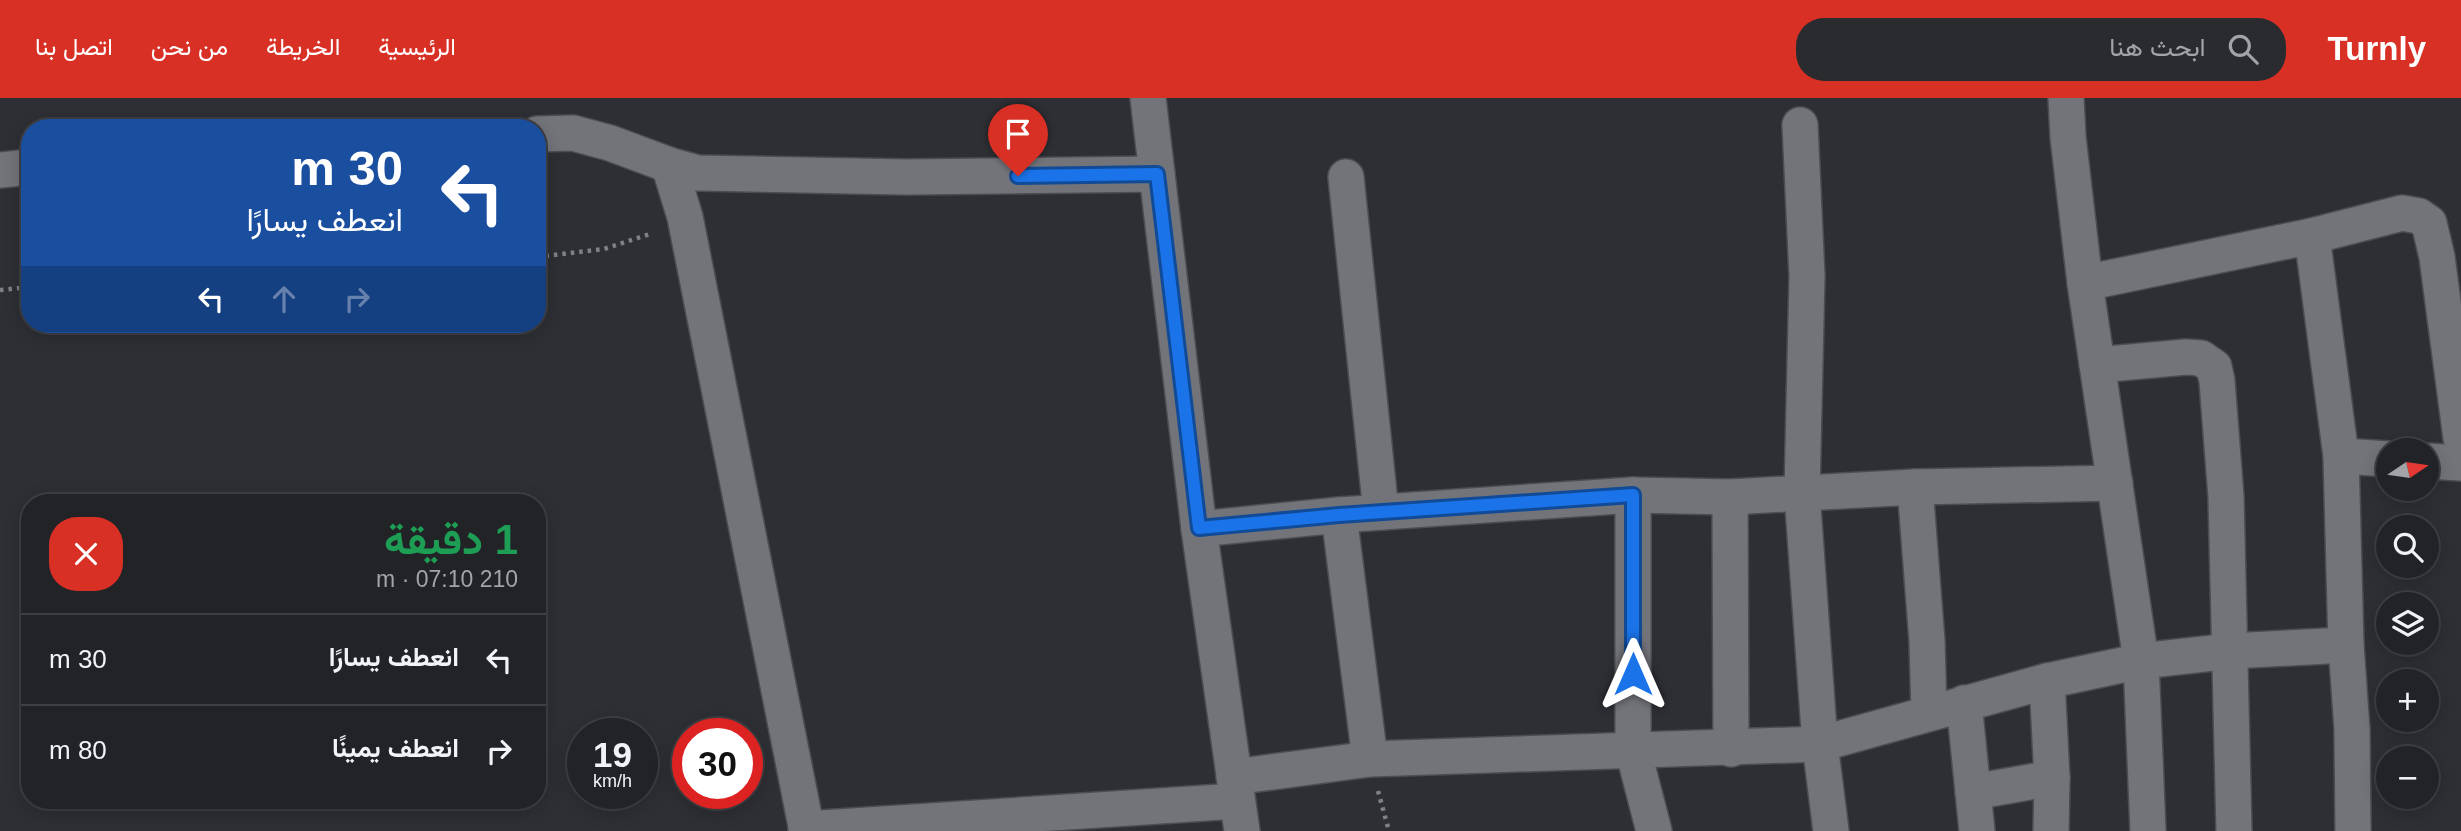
<!DOCTYPE html>
<html lang="ar">
<meta charset="utf-8">
<style>
:root{--surface:#222327;--page:#2a2b2f;--text:#f1f3f6;--muted:#a2a4a7;--line:#3f4044;--accent:#d93025}
body{margin:0;font-family:Arial,Vazirmatn,sans-serif;background:var(--page);color:var(--text);direction:rtl;height:100vh;display:flex;flex-direction:column;font-size:26px;white-space:nowrap}
*{box-sizing:border-box;margin:0}
p{font-size:23px;color:var(--muted)}
.icon{flex:none;width:38px;height:38px;fill:none;stroke:currentColor;stroke-width:2;stroke-linecap:round;stroke-linejoin:round}
.map{position:relative;flex:1;overflow:hidden;direction:ltr}
.drawer{position:absolute;left:21px;top:396px;width:525px;height:315px;display:flex;flex-direction:column;background:var(--surface);border-radius:28px;box-shadow:0 4px 18px #0003,0 0 0 2px var(--line);direction:rtl}
.drawer>*{flex:none}
.guide{position:absolute;left:21px;top:21px;width:525px;height:214px;border-radius:28px;box-shadow:0 4px 18px #0003,0 0 0 2px var(--line);direction:rtl;background:#1a4fa0;color:#fff;overflow:hidden}
.needle{width:46px;rotate:77deg}
.tools{position:absolute;left:2376px;top:340px;display:grid;gap:14px}
.tools a{display:grid;place-items:center;width:63px;height:63px;border-radius:50%;background:var(--surface);box-shadow:0 4px 18px #0003,0 0 0 2px var(--line);font-size:35px}
.speed{position:absolute;left:567px;top:620px;display:flex;gap:14px;font-size:35px;font-weight:700;text-align:center}
.speed>*{display:grid;place-content:center;width:91px;height:91px;border-radius:50%;background:var(--surface);box-shadow:0 4px 18px #0003,0 0 0 2px var(--line);line-height:1}
.speed small{font-size:18px;font-weight:400}
.speed .limit{border:10px solid #d22;background:#fff;color:#111}
.pin{position:absolute;display:grid;place-items:center;width:60px;height:60px;color:#fff;margin:-72px -30px;border-radius:50% 50% 50% 0;rotate:-45deg;box-shadow:0 0 7px #0007}
.pin .icon{rotate:45deg}
.me{position:absolute;width:77px;margin:-38px;rotate:0deg;stroke-linejoin:round;filter:drop-shadow(0 0 5px #0008)}
.turn{display:flex;align-items:center;gap:24px;height:147px;padding:0 28px;font-size:32px}
.turn .icon{width:91px;height:91px;stroke-width:2.5}
.turn b{display:block;font-size:49px;line-height:60px}
.lanes{display:flex;align-items:center;height:66px;padding:0 28px;background:#0003;justify-content:center;gap:35px;direction:ltr}
.lanes .off{opacity:.35}
.round{display:grid;place-items:center;flex:none;width:74px;height:74px;border-radius:28px;background:var(--page)}
.head{display:flex;align-items:center;justify-content:space-between;height:119px;padding:0 28px}
h1{font-size:42px;font-weight:700;line-height:52px;color:#1e9e55}
ul{padding:0;list-style:none}
li{display:flex;align-items:center;gap:21px;height:91px;padding:0 28px;border-top:2px solid var(--line)}
li div{flex:1}
li b{display:block;font-size:26px}
li em{font-style:normal}
header{display:flex;align-items:center;gap:42px;box-sizing:border-box;height:98px;padding:0 35px;background:var(--accent);color:#fff}
header strong{font-size:33px}
nav{display:flex;gap:38px;margin-inline-start:auto;font-size:24px}
.search{width:490px;height:63px;background:var(--page);display:flex;align-items:center;gap:18px;box-sizing:border-box;padding:0 24px;border-radius:28px;color:var(--muted);font-size:26px}
.map>svg:first-child{display:block}
.lines{fill:none;stroke-linecap:round;stroke-linejoin:round}
.minor-casing{stroke:#4c4d51;stroke-width:38}
.path{stroke:#808185;stroke-width:4.5;stroke-dasharray:3.5 5;stroke-linecap:butt}
.minor{stroke:#73747a;stroke-width:35}
.route-casing{stroke:#114b97;stroke-width:18}
.route{stroke:#1a73e8;stroke-width:12}
</style>
<header>
<strong>Turnly</strong>
<div class="search"><svg class="icon" aria-label="search" viewBox="0 0 24 24"><circle cx="10" cy="10" r="6"/><path d="M15 15l6 6"/></svg>ابحث هنا</div>
<nav><a>الرئيسية</a><a>الخريطة</a><a>من نحن</a><a>اتصل بنا</a></nav>
</header>
<div class="map">
<svg width="2461" height="733" viewBox="0 0 2461 733">
<rect width="100%" height="100%" fill="#2e2f34"/>
<g class="lines">
<defs>
<g id="minor">
<polyline points="1148,0 1199,431 1242,733"/>
<polyline points="2066,0 2068,39 2085,185 2141,563 2148,733"/>
<polyline points="1800,27 1807,178 1802,395 1820,646 1831,733"/>
<polyline points="537,36 573,35 610,45 669,67 698,75 906,79 1157,76"/>
<polyline points="669,67 685,119 807,733"/>
<polyline points="0,72 30,69"/>
<polyline points="1346,79 1381,414"/>
<polyline points="2312,138 2402,115 2419,118 2429,125 2437,159 2461,340"/>
<polyline points="2085,185 2312,138 2341,358 2346,547 2352,631 2353,733"/>
<polyline points="2097,267 2186,259 2201,260 2214,269 2217,283 2226,399 2234,733"/>
<polyline points="2341,358 2389,361"/>
<polyline points="2427,363 2461,365"/>
<polyline points="1915,389 1927,543 1929,614"/>
<polyline points="1633,397 1633,652 1654,733"/>
<polyline points="1730,399 1731,651"/>
<polyline points="1339,417 1370,661"/>
<polyline points="1199,431 1339,417 1633,397 1730,399 1915,389 2115,385"/>
<polyline points="2047,583 2052,680 2051,733"/>
<polyline points="1964,605 1977,733"/>
<polyline points="1234,679 1370,661 1820,646 2047,583 2141,563 2231,553 2346,547"/>
<polyline points="1973,694 2052,680"/>
<polyline points="806,731 1237,703"/>
</g>
</defs>
<use href="#minor" class="minor-casing"/>
<g class="path">
<polyline points="537,159 604,151 653,135"/>
<polyline points="0,192 30,189"/>
<polyline points="1378,693 1389,733"/>
</g>
<use href="#minor" class="minor"/>
</g>
<g class="lines">
<defs>
<polyline id="route" points="1018,78 1157,76 1199,430 1339,417 1633,397 1633,576"/>
</defs>
<use href="#route" class="route-casing"/>
<use href="#route" class="route"/>
</g>
</svg>
<div class="tools">
<a><svg class="needle" viewBox="-14 -14 28 28"><path d="M0-13l5 13h-10z" fill="#e53935"/><path d="M0 13l5-13h-10z" fill="#a2a4a7"/></svg></a>
<a><svg class="icon" aria-label="search" viewBox="0 0 24 24"><circle cx="10" cy="10" r="6"/><path d="M15 15l6 6"/></svg></a>
<a><svg class="icon" aria-label="layers" viewBox="0 0 24 24"><path d="M12 4l9 5-9 5-9-5zM3 14l9 5 9-5"/></svg></a>
<a>+</a>
<a>−</a>
</div>
<div class="speed"><div>19<small>km/h</small></div><div class="limit">30</div></div>
<div class="pin" style="left:1018px;top:78px;background:#d93025"><svg class="icon" aria-label="arrive" viewBox="0 0 24 24"><path d="M6 21V4h12l-3 4 3 4H6"/></svg></div>
<svg class="me" style="left:1633px;top:576px" viewBox="-20 -20 40 40"><path d="M0-17L14 15 0 8-14 15z" fill="#1a73e8" stroke="#fff" stroke-width="4"/></svg>
<div class="guide">
<div class="turn"><svg class="icon" aria-label="left" viewBox="0 0 24 24"><path d="M17 20v-9H6M10 6l-5 5 5 5"/></svg><div><b>30 m</b>انعطف يسارًا</div></div>
<div class="lanes"><svg class="icon" aria-label="left" viewBox="0 0 24 24"><path d="M17 20v-9H6M10 6l-5 5 5 5"/></svg><svg class="icon off" aria-label="ahead" viewBox="0 0 24 24"><path d="M12 20V5M6 11l6-6 6 6"/></svg><svg class="icon off" aria-label="right" viewBox="0 0 24 24"><path d="M7 20v-9h11M14 6l5 5-5 5"/></svg></div>
</div>
<section class="drawer">
<div class="head"><div><h1>1 دقيقة</h1><p>210 m · 07:10</p></div><a class="round" style="background:#d93025;color:#fff"><svg class="icon" aria-label="close" viewBox="0 0 24 24"><path d="M6 6l12 12M18 6L6 18"/></svg></a></div>
<ul>
<li><svg class="icon" aria-label="left" viewBox="0 0 24 24"><path d="M17 20v-9H6M10 6l-5 5 5 5"/></svg><div><b>انعطف يسارًا</b></div><em>30 m</em></li>
<li><svg class="icon" aria-label="right" viewBox="0 0 24 24"><path d="M7 20v-9h11M14 6l5 5-5 5"/></svg><div><b>انعطف يمينًا</b></div><em>80 m</em></li>
</ul>
</section>
</div>
